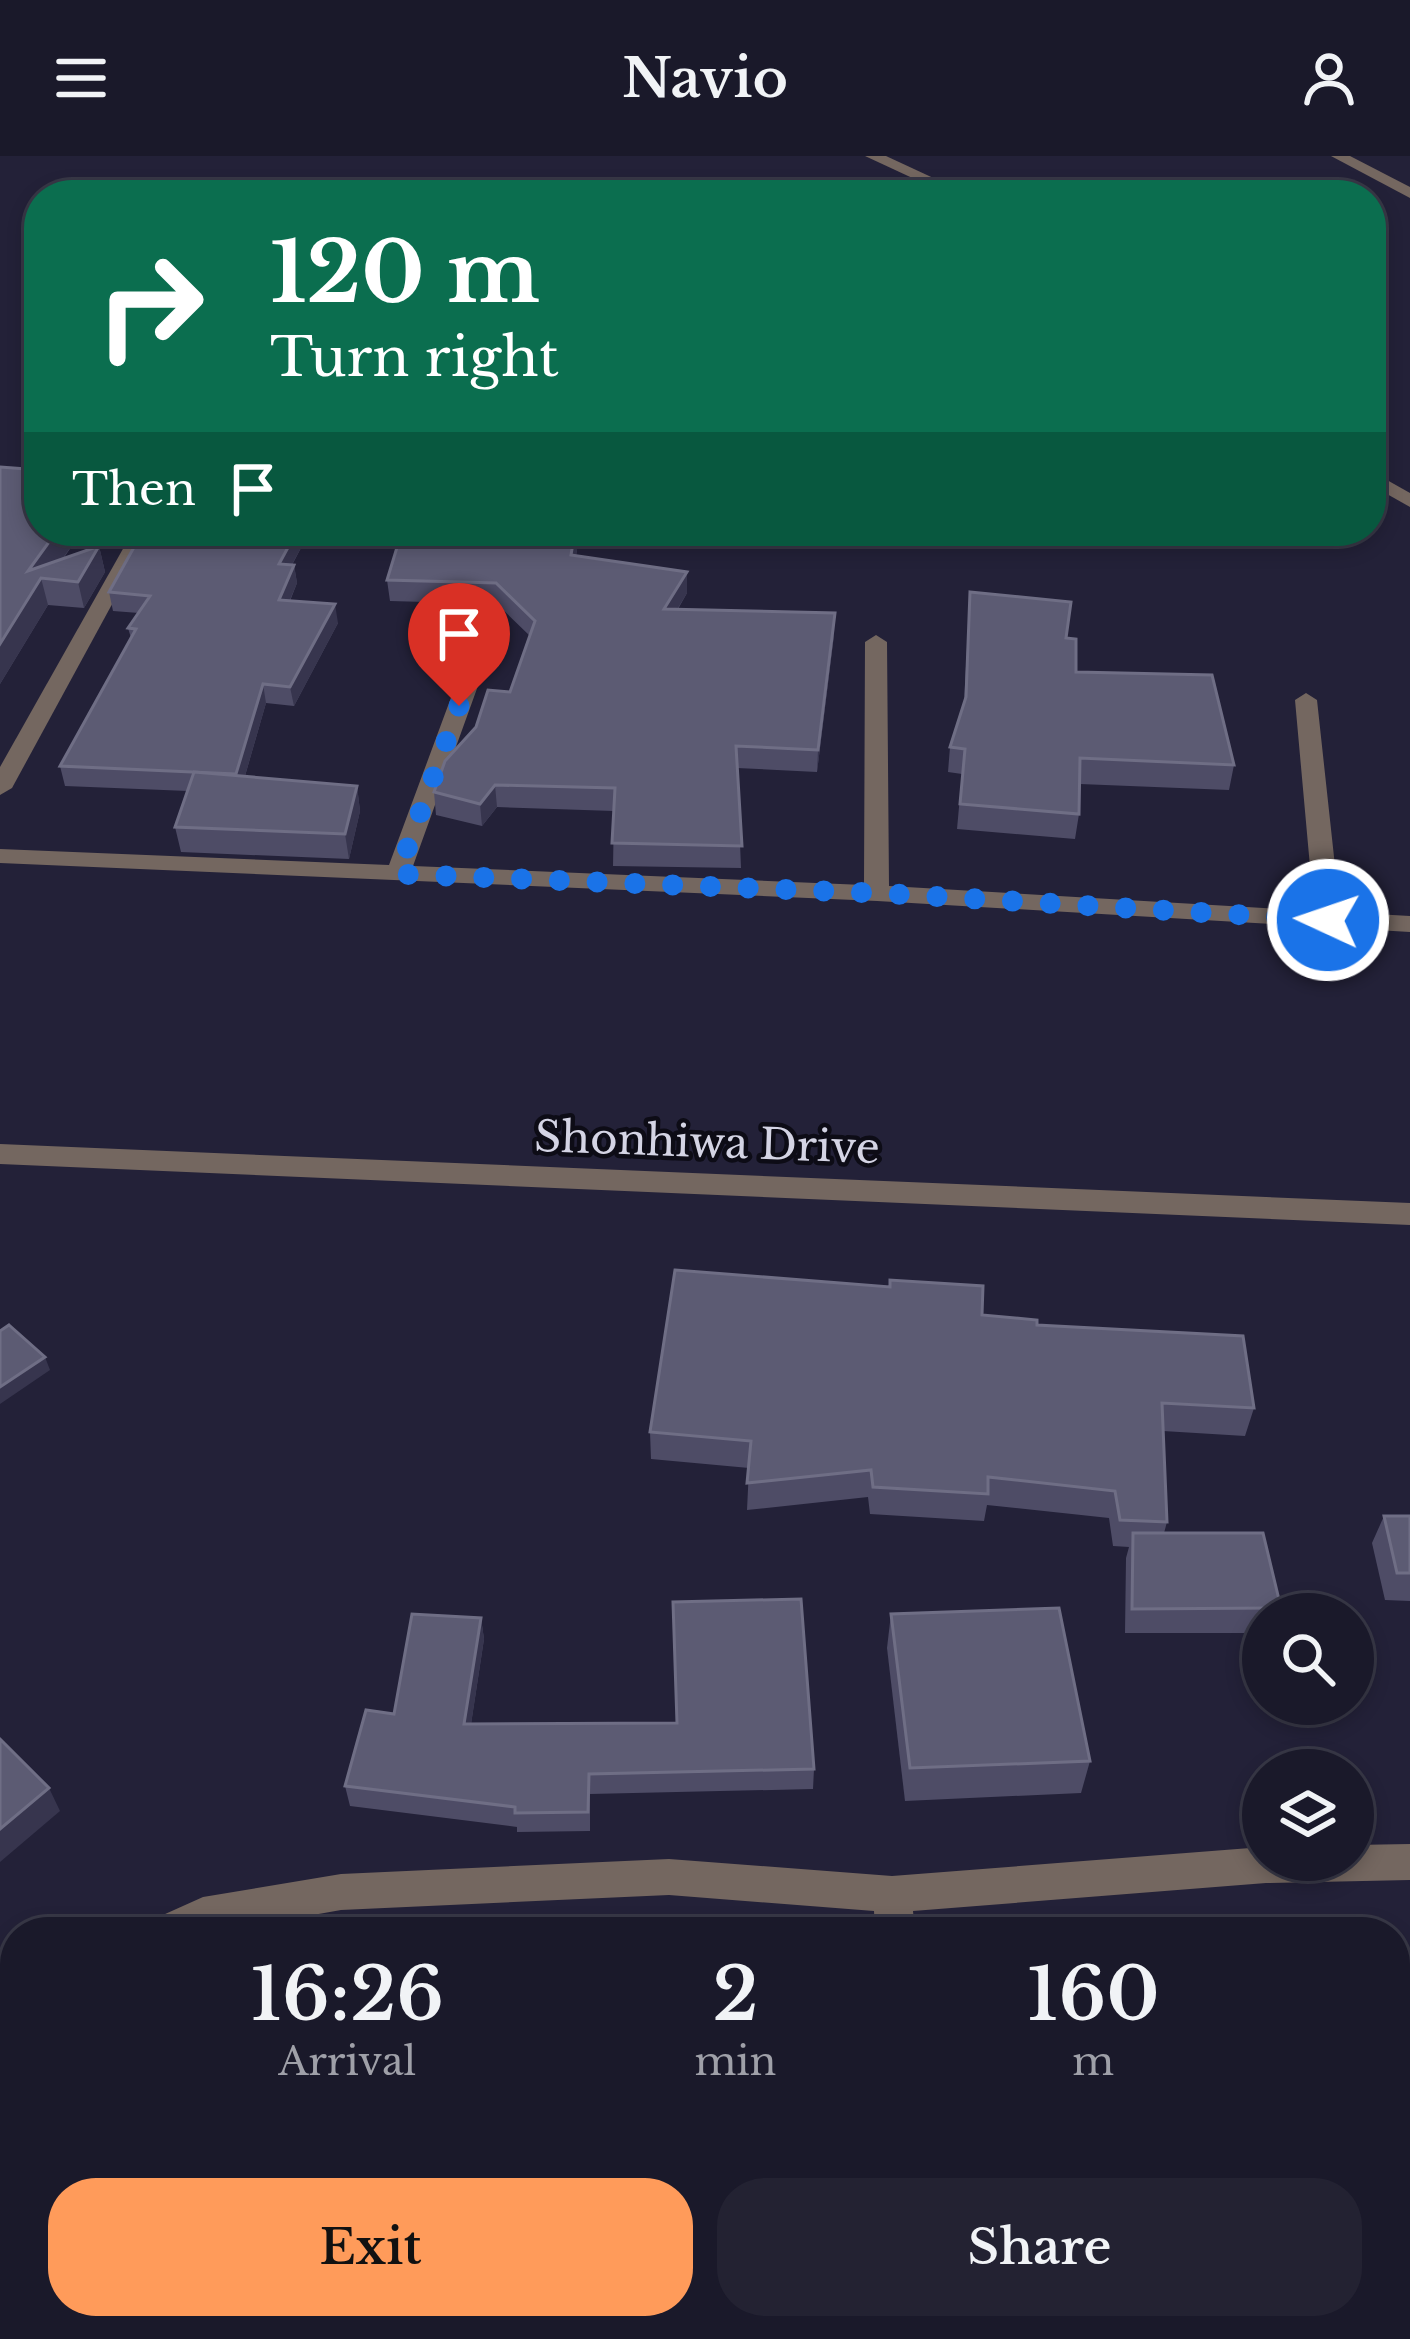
<!DOCTYPE html>
<style>
:root{--surface:#1a192a;--page:#232232;--text:#f1f3f6;--muted:#9fa0a8;--line:#383847;--accent:#ff9b5a}
body{margin:0;font-family:"Libre Baskerville",serif;background:var(--page);color:var(--text);height:100vh;display:flex;flex-direction:column;font-size:45px;white-space:nowrap}
*{box-sizing:border-box;margin:0}
p{font-size:39px;color:var(--muted)}
.icon{flex:none;width:66px;height:66px;fill:none;stroke:currentColor;stroke-width:2;stroke-linecap:round;stroke-linejoin:round}
.map{position:relative;flex:1;overflow:hidden}
.sheet{position:absolute;left:0px;top:1761px;width:1410px;height:423px;display:flex;flex-direction:column;background:var(--surface);border-radius:48px 48px 0 0;box-shadow:0 6px 18px #0003,0 0 0 3px var(--line)}
.sheet>*{flex:none}
.banner{position:absolute;left:24px;top:24px;width:1362px;height:366px;border-radius:48px;box-shadow:0 6px 18px #0003,0 0 0 3px var(--line);background:#0b6e4f;color:#fff;overflow:hidden}
.tools{position:absolute;left:1242px;top:1437px;display:grid;gap:24px}
.tools a{display:grid;place-items:center;width:132px;height:132px;border-radius:50%;background:var(--surface);box-shadow:0 6px 18px #0003,0 0 0 3px var(--line);font-size:60px}
.pin{position:absolute;display:grid;place-items:center;width:102px;height:102px;color:#fff;margin:-123px -51px;border-radius:50% 50% 50% 0;rotate:-45deg;box-shadow:0 0 12px #0007}
.pin .icon{rotate:45deg}
.me{position:absolute;width:132px;margin:-66px;rotate:273deg;stroke-linejoin:round;filter:drop-shadow(0 0 9px #0008)}
.turn{display:flex;align-items:center;gap:42px;height:252px;padding:0 48px;font-size:54px}
.turn .icon{width:156px;height:156px;stroke-width:2.5}
.turn b{display:block;font-size:84px;line-height:102px}
.then{display:flex;align-items:center;height:114px;padding:0 48px;background:#0003;gap:24px;font-size:45px}
.eta{display:flex;justify-content:space-evenly;align-items:center;height:204px;text-align:center}
.eta b{font-size:72px;font-weight:600;line-height:84px}
.action{display:flex;gap:24px;margin-top:auto;padding:24px 48px}
.action a{flex:1;height:138px;border-radius:48px;background:var(--accent);color:#111;font-size:48px;font-weight:600;line-height:138px;text-align:center}
.action a+a{background:var(--page);color:var(--text)}
header{display:flex;justify-content:space-between;align-items:center;height:156px;padding:0 48px;background:var(--surface);font-size:54px;font-weight:600}
.map>svg:first-child{display:block}
.lines{fill:none;stroke-linecap:round;stroke-linejoin:round}
.minor{fill:#746760;fill-rule:evenodd}
.wall{fill:#4e4c66}
.shaded-wall{fill:#37354e}
.building{fill:#5c5b73;stroke:#6f6e85;stroke-width:3}
.route{stroke:#1a73e8;stroke-width:21;stroke-dasharray:0 37.8}
.labels{text-anchor:middle;dominant-baseline:central;stroke-width:9;stroke-linejoin:round;paint-order:stroke}
.street-label{font-size:42px;fill:#d4d4e4;stroke:#0d0c16}
</style>
<header><svg class="icon" aria-label="menu" viewBox="0 0 24 24"><path d="M4 6h16M4 12h16M4 18h16"/></svg>Navio<svg class="icon" aria-label="person" viewBox="0 0 24 24"><circle cx="12" cy="8" r="4"/><path d="M4 21q1-7 8-7t8 7"/></svg></header>
<div class="map">
<svg width="1410" height="2183" viewBox="0 0 1410 2183">
<rect width="100%" height="100%" fill="#232138"/>
<g class="lines">
<g class="minor">
<polygon points="865,0 886,0 970,39 949,39"/>
<polygon points="1331,0 1350,0 1410,31 1410,42"/>
<polygon points="1371,315 1410,337 1410,351 1371,329"/>
<polygon points="124,391 141,395 12,632 0,639 0,611"/>
<polygon points="490,460 501,466 413,710 864,729 865,486 876,479 887,486 889,730 1314,755 1295,544 1306,537 1317,544 1340,756 1410,760 1410,776 877,745 0,707 0,693 389,709 479,466"/>
<polygon points="0,988 1410,1047 1410,1069 0,1008"/>
<polygon points="1410,1688 1410,1724 1266,1727 913,1755 915,1776 875,1776 874,1755 669,1739 341,1754 218,1776 148,1776 154,1763 203,1741 341,1718 669,1703 892,1720 1263,1691 1263,1704 1353,1704 1353,1689"/>
<polygon points="15,1828 15,1869 0,1875 0,1834"/>
<polygon points="902,2169 946,2169 947,2183 903,2183"/>
</g>
</g>
<g class="wall">
<polygon points="0,311 39,375 79,375 80,378 63,403 99,390 105,416 84,452 48,449 0,528"/>
<polygon points="163,375 310,375 292,409 294,409 297,427 290,445 338,467 294,550 266,547 245,620 357,630 360,655 349,703 181,696 175,671 188,635 65,630 60,610 131,482 128,472 139,457 113,455 109,436"/>
<polygon points="505,377 577,394 576,400 687,437 678,453 834,479 817,616 737,612 741,712 613,710 614,655 497,651 482,670 436,659 434,636 510,536 530,480 497,448 390,445 387,424"/>
<polygon points="970,436 1066,482 1076,516 1234,609 1229,634 1080,628 1079,658 1075,683 957,673 962,618 948,616 950,591 964,547"/>
<polygon points="982,1159 1037,1169 1254,1252 1245,1280 1163,1275 1167,1366 1164,1377 1281,1452 1279,1458 1263,1458 1263,1477 1125,1477 1126,1402 1129,1391 1113,1390 1109,1362 987,1349 984,1365 870,1358 868,1341 747,1354 749,1312 651,1303 650,1276"/>
<polygon points="1384,1360 1410,1360 1410,1445 1385,1444 1372,1387"/>
<polygon points="891,1458 1090,1605 1081,1637 905,1645 887,1492"/>
<polygon points="481,1462 484,1483 471,1568 814,1613 813,1633 590,1638 590,1675 517,1676 517,1671 350,1650 345,1630 394,1558"/>
<polygon points="1395,1957 1410,1966 1410,2111 1395,2103"/>
</g>
<g class="shaded-wall">
<polygon points="57,375 79,375 80,378 48,423 41,422 48,449 0,528 0,488 28,415"/>
<polygon points="297,375 310,375 282,427 279,408"/>
<polygon points="576,375 577,394 572,421 571,399"/>
<polygon points="99,390 105,416 84,452 78,426"/>
<polygon points="294,409 297,427 282,463 279,444"/>
<polygon points="687,416 687,437 664,475 664,453"/>
<polygon points="335,448 338,467 294,550 290,531"/>
<polygon points="835,457 834,479 817,616 818,594"/>
<polygon points="263,528 266,547 240,637 236,618"/>
<polygon points="495,629 497,651 482,670 480,648"/>
<polygon points="357,630 360,655 349,703 345,678"/>
<polygon points="45,1201 50,1214 0,1248 0,1231"/>
<polygon points="481,1462 484,1483 468,1588 464,1568"/>
<polygon points="49,1632 60,1655 0,1706 0,1673"/>
</g>
<g class="building">
<polygon points="0,311 39,314 39,375 57,375 28,415 99,390 78,426 41,422 0,488"/>
<polygon points="163,375 297,375 279,408 294,409 279,444 335,448 290,531 263,528 236,618 60,610 136,473 128,472 150,440 109,436 138,384"/>
<polygon points="402,375 505,377 505,375 575,375 571,399 687,416 664,453 835,457 818,594 736,590 742,690 612,687 615,632 495,629 480,648 434,636 445,605 476,571 488,534 510,536 535,465 496,427 387,424"/>
<polygon points="970,436 1071,446 1066,482 1076,483 1076,516 1212,519 1234,609 1080,602 1079,658 960,648 965,593 950,591 966,541"/>
<polygon points="194,616 357,630 345,678 175,671"/>
<polygon points="675,1114 890,1131 890,1124 983,1130 982,1159 1037,1164 1037,1169 1243,1180 1254,1252 1162,1247 1167,1366 1120,1364 1115,1335 988,1321 988,1338 873,1331 871,1314 747,1327 751,1285 650,1276"/>
<polygon points="9,1169 45,1201 0,1231 0,1175"/>
<polygon points="1384,1360 1410,1360 1410,1417 1397,1417"/>
<polygon points="1133,1377 1263,1377 1281,1452 1132,1453"/>
<polygon points="801,1443 814,1613 589,1618 588,1656 515,1657 515,1651 345,1630 366,1554 394,1558 412,1458 481,1462 464,1568 677,1567 673,1446"/>
<polygon points="1059,1452 1090,1605 910,1612 891,1458"/>
<polygon points="0,1583 49,1632 0,1673"/>
<polygon points="1395,1957 1410,1966 1410,2086 1395,2077"/>
<polygon points="15,2022 15,2169 155,2169 166,2183 0,2183 0,2035"/>
<polygon points="1309,2169 1319,2169 1323,2183 1147,2183"/>
</g>
<g class="lines">
<polyline class="route" points="459,550 398,718 877,737 1328,764"/>
</g>
<g class="labels">
<g class="street-label">
<text transform="translate(707 986) rotate(2)">Shonhiwa Drive</text>
</g>
</g>
</svg>
<div class="tools">
<a><svg class="icon" aria-label="search" viewBox="0 0 24 24"><circle cx="10" cy="10" r="6"/><path d="M15 15l6 6"/></svg></a>
<a><svg class="icon" aria-label="layers" viewBox="0 0 24 24"><path d="M12 4l9 5-9 5-9-5zM3 14l9 5 9-5"/></svg></a>
</div>
<div class="pin" style="left:459px;top:550px;background:#d93025"><svg class="icon" aria-label="arrive" viewBox="0 0 24 24"><path d="M6 21V4h12l-3 4 3 4H6"/></svg></div>
<svg class="me" style="left:1328px;top:764px" viewBox="-20 -20 40 40"><circle r="17" fill="#1a73e8" stroke="#fff" stroke-width="3"/><path d="M0-11L8 9 0 5-8 9z" fill="#fff"/></svg>
<div class="banner">
<div class="turn"><svg class="icon" aria-label="right" viewBox="0 0 24 24"><path d="M7 20v-9h11M14 6l5 5-5 5"/></svg><div><b>120 m</b>Turn right</div></div>
<div class="then">Then<svg class="icon" aria-label="arrive" viewBox="0 0 24 24"><path d="M6 21V4h12l-3 4 3 4H6"/></svg></div>
</div>
<section class="sheet">
<div class="eta">
<div><b>16:26</b><p>Arrival</p></div>
<div><b>2</b><p>min</p></div>
<div><b>160</b><p>m</p></div>
</div>
<div class="action"><a>Exit</a><a>Share</a></div>
</section>
</div>
